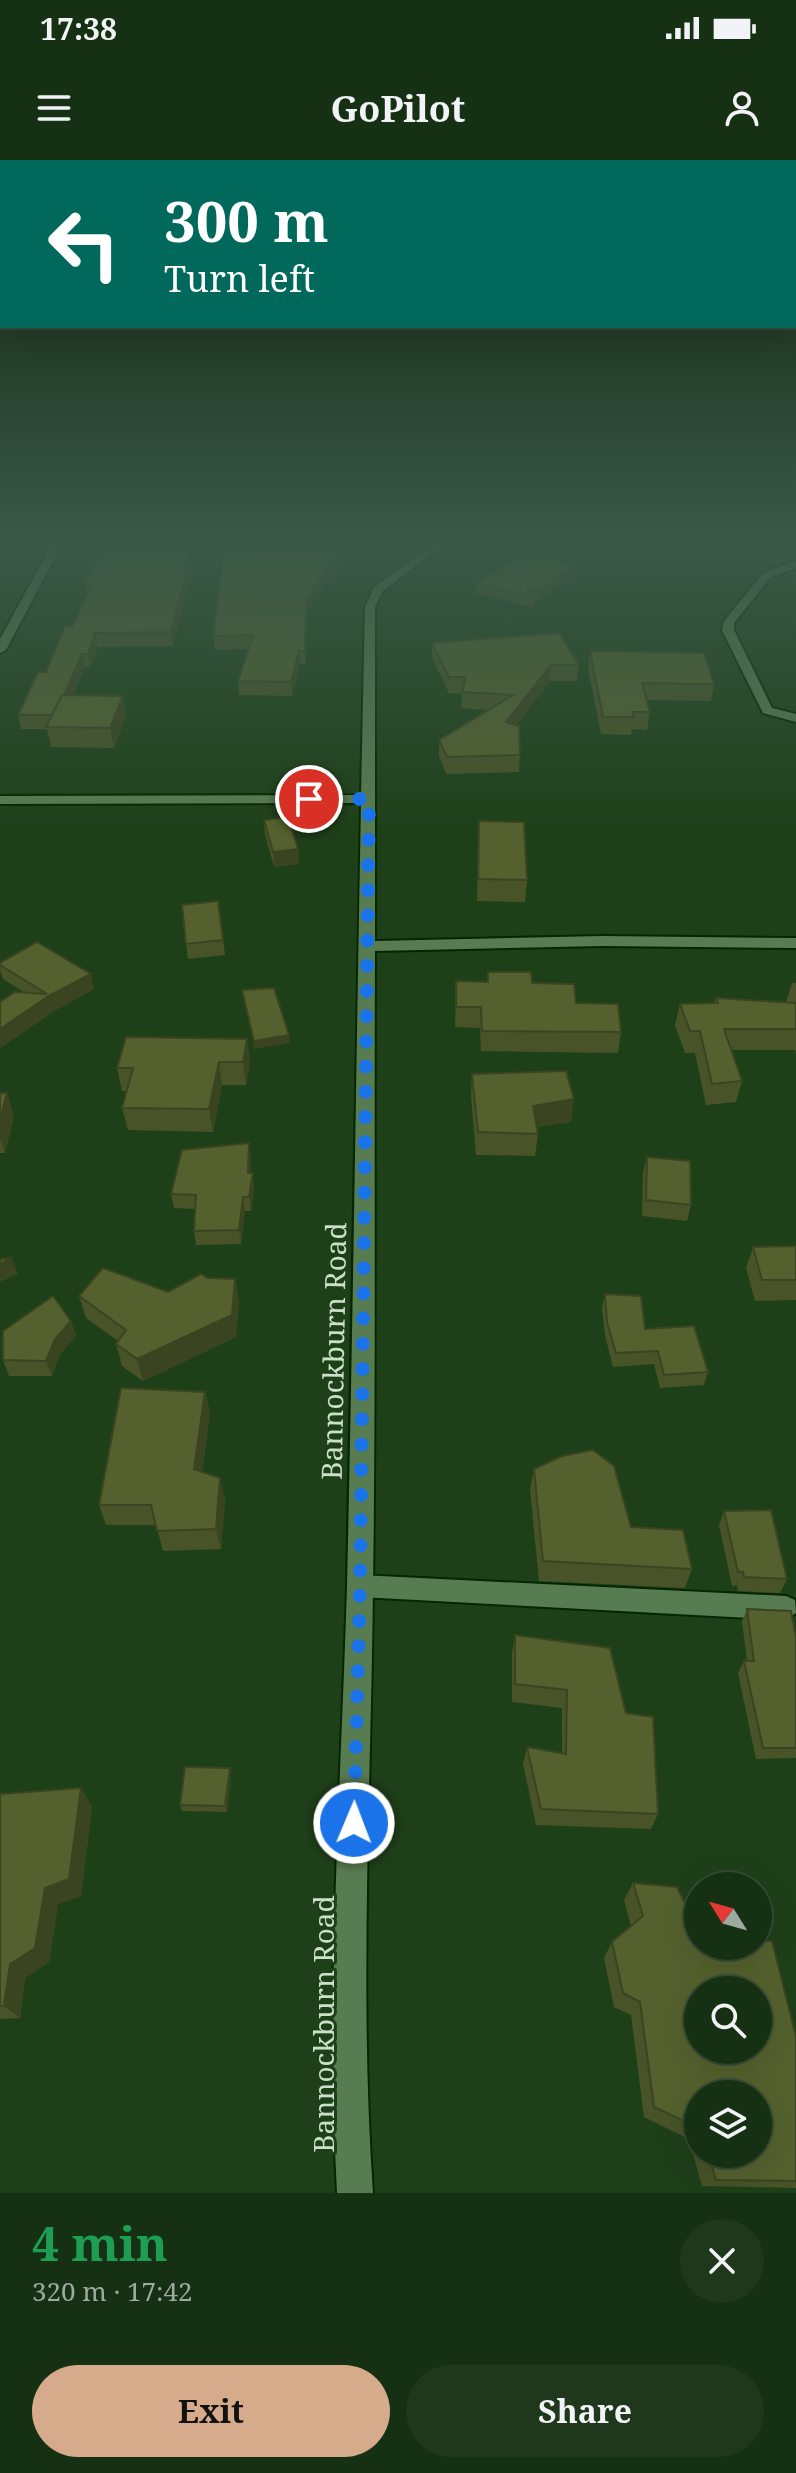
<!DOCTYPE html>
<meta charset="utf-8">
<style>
:root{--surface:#163013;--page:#1f381c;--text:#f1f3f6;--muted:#9ea9a0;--line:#354b33;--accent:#d6ab8b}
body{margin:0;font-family:"Noto Serif",serif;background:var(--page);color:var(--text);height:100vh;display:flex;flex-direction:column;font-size:30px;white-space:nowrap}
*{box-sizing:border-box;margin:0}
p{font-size:26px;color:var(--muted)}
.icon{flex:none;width:44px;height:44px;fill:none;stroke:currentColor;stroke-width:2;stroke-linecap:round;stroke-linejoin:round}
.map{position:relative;height:2033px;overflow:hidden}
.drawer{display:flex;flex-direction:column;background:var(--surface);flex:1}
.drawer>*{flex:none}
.hud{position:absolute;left:0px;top:0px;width:796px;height:168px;box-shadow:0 8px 32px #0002,0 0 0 2px var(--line);background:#00695c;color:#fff;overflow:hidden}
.needle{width:52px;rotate:307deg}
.tools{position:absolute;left:684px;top:1712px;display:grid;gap:16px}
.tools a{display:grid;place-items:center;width:88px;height:88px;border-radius:50%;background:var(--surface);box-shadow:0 8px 32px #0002,0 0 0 2px var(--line);font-size:40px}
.pin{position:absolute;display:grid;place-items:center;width:68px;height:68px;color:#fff;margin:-34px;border:4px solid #fff;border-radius:50%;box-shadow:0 2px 8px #0007}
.me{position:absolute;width:88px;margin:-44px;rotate:1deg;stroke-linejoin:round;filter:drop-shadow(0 0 6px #0008)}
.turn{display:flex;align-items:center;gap:28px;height:168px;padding:0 32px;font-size:36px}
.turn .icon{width:104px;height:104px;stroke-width:2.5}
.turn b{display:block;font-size:56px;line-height:68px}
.round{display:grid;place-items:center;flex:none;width:84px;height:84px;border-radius:42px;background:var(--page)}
.head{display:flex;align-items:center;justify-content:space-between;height:136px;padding:0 32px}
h1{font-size:48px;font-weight:700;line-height:60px;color:#1e9e55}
.primary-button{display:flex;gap:16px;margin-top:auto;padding:16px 32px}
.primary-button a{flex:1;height:92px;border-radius:48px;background:var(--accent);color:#111;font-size:32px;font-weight:700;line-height:92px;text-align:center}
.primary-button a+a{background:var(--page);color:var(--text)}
.status{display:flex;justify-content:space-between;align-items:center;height:56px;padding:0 40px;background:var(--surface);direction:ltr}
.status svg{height:22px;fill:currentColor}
header{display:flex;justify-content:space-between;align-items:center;height:104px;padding:0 32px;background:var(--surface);font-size:36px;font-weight:700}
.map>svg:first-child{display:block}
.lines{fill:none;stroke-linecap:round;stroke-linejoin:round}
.service-casing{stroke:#042601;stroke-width:4}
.minor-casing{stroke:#042601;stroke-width:4}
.service{fill:#587c52;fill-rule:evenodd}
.minor{fill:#587c52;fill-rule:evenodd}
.wall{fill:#485328;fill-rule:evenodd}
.shaded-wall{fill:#3b4420}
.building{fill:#54612e;stroke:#3b4420;stroke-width:2;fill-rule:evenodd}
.route{stroke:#1a73e8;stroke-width:14;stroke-dasharray:0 25.2}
.labels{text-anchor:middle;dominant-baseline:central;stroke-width:6;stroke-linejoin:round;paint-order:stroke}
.street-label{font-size:28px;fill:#cce0c9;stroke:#1e4019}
</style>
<div class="status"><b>17:38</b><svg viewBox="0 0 49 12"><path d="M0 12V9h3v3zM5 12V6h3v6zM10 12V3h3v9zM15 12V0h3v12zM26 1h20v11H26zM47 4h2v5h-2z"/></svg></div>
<header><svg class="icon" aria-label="menu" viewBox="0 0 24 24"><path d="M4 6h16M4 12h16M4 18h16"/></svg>GoPilot<svg class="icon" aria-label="person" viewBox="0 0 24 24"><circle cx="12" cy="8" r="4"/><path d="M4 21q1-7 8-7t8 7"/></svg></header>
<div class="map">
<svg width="796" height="2033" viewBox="0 0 796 2033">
<rect width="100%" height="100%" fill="#1e4019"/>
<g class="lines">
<defs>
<polygon id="service" points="360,1415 786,1436 795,1440 796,1453 786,1460 360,1437 352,1434 348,1426 352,1418"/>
<g id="minor">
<polygon points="52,384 62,384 6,490 0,493 0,479"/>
<path d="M433,384H445L383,431L375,447V781L603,776L796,778V788L603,786L375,791C374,1003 376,1215 373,1428C371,1629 359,1832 373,2033H337C326,1831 341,1628 347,1426C353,1165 356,904 361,643L0,644V636L361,635L365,447L374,427Z"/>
<polygon points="796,401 796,408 771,417 734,463 734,470 772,548 796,554 796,562 763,553 722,470 724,461 763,413"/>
</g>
</defs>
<use href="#service" class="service-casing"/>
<use href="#minor" class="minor-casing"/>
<use href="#service" class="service"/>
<use href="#minor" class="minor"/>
</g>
<g class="wall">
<polygon points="104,384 197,384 173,486 98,487 90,507 85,507 73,536 123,536 126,556 114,588 51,587 47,569 21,569 18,555 46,512 72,466 87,434 85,422"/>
<polygon points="510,384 578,384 561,397 510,387"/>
<polygon points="737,384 796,384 781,403 769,401"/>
<polygon points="347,397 307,451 305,504 300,504 292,536 239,535 238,521 248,489 215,490 213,476"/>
<polygon points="563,399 563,403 573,416 539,440 534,439 534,448 476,433 477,423"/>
<polygon points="432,483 579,505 577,521 550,521 516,565 520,595 519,612 446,614 439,596 439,580 488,550 461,548 462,534 449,533 432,498"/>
<polygon points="590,491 714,524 711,541 647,540 650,552 647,570 632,569 631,575 601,574 588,508"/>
<polygon points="264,660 299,704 274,707 265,674"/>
<polygon points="479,661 527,720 525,742 477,741"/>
<polygon points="218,741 225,795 188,799 186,784"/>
<polygon points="0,803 94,829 54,851 0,888 0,842 24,832 3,819 0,810"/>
<polygon points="488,812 532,823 576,843 621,872 618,893 481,891 480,868 455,867 456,821 487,822"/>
<polygon points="792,823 796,823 796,893 795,890 732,890 742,921 736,942 706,945 695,893 685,893 675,865 680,844 714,843 716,838 786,842"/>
<polygon points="126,877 250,901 246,925 222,925 213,972 128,970 122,948 127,931 122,931 117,908"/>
<polygon points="472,914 571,962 537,967 538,974 535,996 476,995 471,937"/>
<polygon points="0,933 14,956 5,993 0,993"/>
<polygon points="251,997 250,1013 254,1027 251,1051 245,1051 241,1084 196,1085 194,1071 195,1049 174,1048 171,1034"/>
<polygon points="647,997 691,1045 687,1061 642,1056 643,1012"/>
<polygon points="796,1086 796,1140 755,1141 746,1108 753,1087"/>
<polygon points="208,1118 235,1119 239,1142 236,1177 143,1221 122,1206 116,1184 118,1181 86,1158 79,1136 168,1132"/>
<polygon points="605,1134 645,1169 708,1212 704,1225 660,1228 654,1204 613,1207 605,1175 602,1148"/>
<polygon points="71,1161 76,1176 60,1194 52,1216 9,1216 3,1200"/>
<polygon points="205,1232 210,1253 202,1312 225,1339 221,1389 163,1391 156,1365 106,1365 99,1345"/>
<polygon points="534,1309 631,1367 692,1409 685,1428 539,1421 530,1329"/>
<polygon points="724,1351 787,1419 780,1433 738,1431 737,1425 732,1426 719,1365"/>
<polygon points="747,1449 796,1478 796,1598 756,1599 738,1513 744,1501 747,1501 742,1461"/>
<polygon points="515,1475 626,1553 658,1654 651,1669 536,1665 523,1604 527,1587 562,1593 562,1548 512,1542 512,1493"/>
<polygon points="230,1608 231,1614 227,1652 182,1651 180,1645"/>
<polygon points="81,1628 92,1647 81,1736 58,1744 49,1802 25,1818 20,1858 0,1859 0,1634"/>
<path d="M633,1723L698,1786L796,1877V2028L702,2026L689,1979L644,1957L631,1855L614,1847L604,1798L612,1782L631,1766L624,1740ZM698,1934L758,1994H698Z"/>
</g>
<g class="shaded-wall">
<polygon points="193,384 197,384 173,486 171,472"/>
<polygon points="563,384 578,384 561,397"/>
<polygon points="346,385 347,397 307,451 305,504 306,438"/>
<polygon points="796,388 796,399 781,403 784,391"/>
<polygon points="574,406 573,416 539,440 540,430"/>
<polygon points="95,473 98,487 90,507 88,494"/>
<polygon points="299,491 300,504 292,536 291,522"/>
<polygon points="82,494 85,507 60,567 56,555"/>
<polygon points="551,505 550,521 505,578 506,562"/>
<polygon points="123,536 126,556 114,588 110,568"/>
<polygon points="298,689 299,704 274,707 273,692"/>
<polygon points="91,814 94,829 54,851 0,888 0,869 50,835"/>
<polygon points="289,875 290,883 254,889 254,881"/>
<polygon points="247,879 250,901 246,925 243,902"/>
<polygon points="219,902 222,925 213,972 209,949"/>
<polygon points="7,933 14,956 5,993 0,979 0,959"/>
<polygon points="574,939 571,962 531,968 533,946"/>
<polygon points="249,983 251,997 250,1027 248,1013"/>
<polygon points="253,1013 254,1027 251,1051 249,1037"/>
<polygon points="243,1037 245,1051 241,1084 239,1070"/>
<polygon points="12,1098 18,1114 0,1122 0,1104"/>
<polygon points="235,1119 239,1142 236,1177 143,1221 137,1199"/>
<polygon points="71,1161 76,1176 60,1194 52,1216 46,1201 55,1179"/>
<polygon points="205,1232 210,1253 199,1330 194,1309"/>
<polygon points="220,1318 225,1339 221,1389 216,1369"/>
<polygon points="230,1608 231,1614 227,1652 225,1646"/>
<polygon points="81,1628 92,1647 81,1736 58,1744 49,1802 25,1818 20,1858 4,1846 10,1804 45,1728"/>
</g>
<g class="building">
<polygon points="104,384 193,384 171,472 95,473 88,494 82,494 64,535 62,535 52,555 18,555 38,512 46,512 65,466 72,466 93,423 85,422"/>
<polygon points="225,384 346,385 306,438 305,491 299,491 291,522 238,521 253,475 213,476"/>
<polygon points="763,384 796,384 796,388 784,391 772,389"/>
<polygon points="527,392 563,399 559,403 574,406 540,430 528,427 534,437 477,423"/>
<polygon points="559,473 579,505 551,505 506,562 519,566 520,595 447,597 439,580 513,535 462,532 466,517 449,517 432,483"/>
<polygon points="590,491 704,493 714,524 642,523 650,552 632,552 634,557 603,557"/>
<polygon points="62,535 123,536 110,568 46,567"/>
<polygon points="288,657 298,689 273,692 264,660"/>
<polygon points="479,661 524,662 527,720 478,719"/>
<polygon points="218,741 223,780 186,784 182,745"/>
<polygon points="37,782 91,814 50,835 0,869 0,842 15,832 47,834 0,805 0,803"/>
<polygon points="488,812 531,812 532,823 574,824 576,843 618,844 621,872 482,871 481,847 456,847 456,821 488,822"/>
<polygon points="274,828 289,875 254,881 242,830"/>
<polygon points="716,838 796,843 796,869 724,869 742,921 712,924 700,871 690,871 680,844 718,843"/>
<polygon points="126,877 247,879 243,902 219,902 209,949 122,948 133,908 117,908"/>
<polygon points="566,911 574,939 533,946 538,974 478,972 472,914"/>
<polygon points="0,933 7,933 0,959"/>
<polygon points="249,983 248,1013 253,1013 249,1037 243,1037 239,1070 194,1071 196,1035 171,1034 182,990"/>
<polygon points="647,997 690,1001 691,1045 646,1040"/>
<polygon points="796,1086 796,1120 762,1120 753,1087"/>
<polygon points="12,1098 0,1104 0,1099"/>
<polygon points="103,1108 168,1132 201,1114 208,1118 235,1119 232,1155 137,1199 116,1184 126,1170 79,1136"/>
<polygon points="605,1134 641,1136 645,1169 694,1166 708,1212 664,1215 658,1191 616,1193 607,1162"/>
<polygon points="53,1136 71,1161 55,1179 46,1201 3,1200 3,1171"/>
<polygon points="121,1228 205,1232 194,1309 220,1318 216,1369 157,1371 151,1345 99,1345"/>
<polygon points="593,1290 614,1306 631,1367 683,1370 692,1409 543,1401 534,1309 562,1296"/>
<polygon points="771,1350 787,1419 744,1417 743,1412 738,1412 724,1351"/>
<polygon points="747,1449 791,1451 796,1478 796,1588 763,1588 744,1501 754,1501"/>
<polygon points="515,1475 610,1488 626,1553 653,1557 658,1654 541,1649 527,1587 566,1594 567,1530 515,1524"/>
<polygon points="185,1607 230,1608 225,1646 180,1645"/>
<polygon points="81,1628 69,1719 45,1728 35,1788 10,1804 4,1846 0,1846 0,1634"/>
<path d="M633,1723L677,1727L698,1769V1786H758V1781H772L796,1877V2021L716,2020L708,1994H758V1934H698V1968L654,1947L640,1842L623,1833L612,1782L643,1756ZM698,1830H758V1890H698Z"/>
</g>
<linearGradient id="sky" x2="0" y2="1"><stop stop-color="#10230e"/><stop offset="0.57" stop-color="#3b5949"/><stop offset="1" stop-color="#3b5949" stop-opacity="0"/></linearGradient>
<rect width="796" height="669" fill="url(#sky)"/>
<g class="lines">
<polyline class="route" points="309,639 369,639 360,1426 354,1663"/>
</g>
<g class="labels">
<g class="street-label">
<text transform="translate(333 1191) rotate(-89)">Bannockburn Road</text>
<text transform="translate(323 1864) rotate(-90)">Bannockburn Road</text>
</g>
</g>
</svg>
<div class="tools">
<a><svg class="needle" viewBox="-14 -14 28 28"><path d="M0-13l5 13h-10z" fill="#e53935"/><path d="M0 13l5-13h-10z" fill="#9ea9a0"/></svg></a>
<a><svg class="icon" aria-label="search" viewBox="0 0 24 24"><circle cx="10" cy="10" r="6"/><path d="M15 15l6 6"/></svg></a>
<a><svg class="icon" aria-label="layers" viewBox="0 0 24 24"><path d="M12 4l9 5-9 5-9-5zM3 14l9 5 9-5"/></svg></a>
</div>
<div class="pin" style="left:309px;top:639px;background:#d93025"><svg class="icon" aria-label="arrive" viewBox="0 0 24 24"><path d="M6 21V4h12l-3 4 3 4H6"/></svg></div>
<svg class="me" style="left:354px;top:1663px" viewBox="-20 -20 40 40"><circle r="17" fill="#1a73e8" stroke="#fff" stroke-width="3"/><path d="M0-11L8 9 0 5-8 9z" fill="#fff"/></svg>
<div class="hud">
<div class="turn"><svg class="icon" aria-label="left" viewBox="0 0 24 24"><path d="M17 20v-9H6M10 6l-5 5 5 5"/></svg><div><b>300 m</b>Turn left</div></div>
</div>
</div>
<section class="drawer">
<div class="head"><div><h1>4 min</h1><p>320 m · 17:42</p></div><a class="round"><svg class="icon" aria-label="close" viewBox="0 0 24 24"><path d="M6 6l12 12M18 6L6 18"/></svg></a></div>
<div class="primary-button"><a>Exit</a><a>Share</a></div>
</section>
